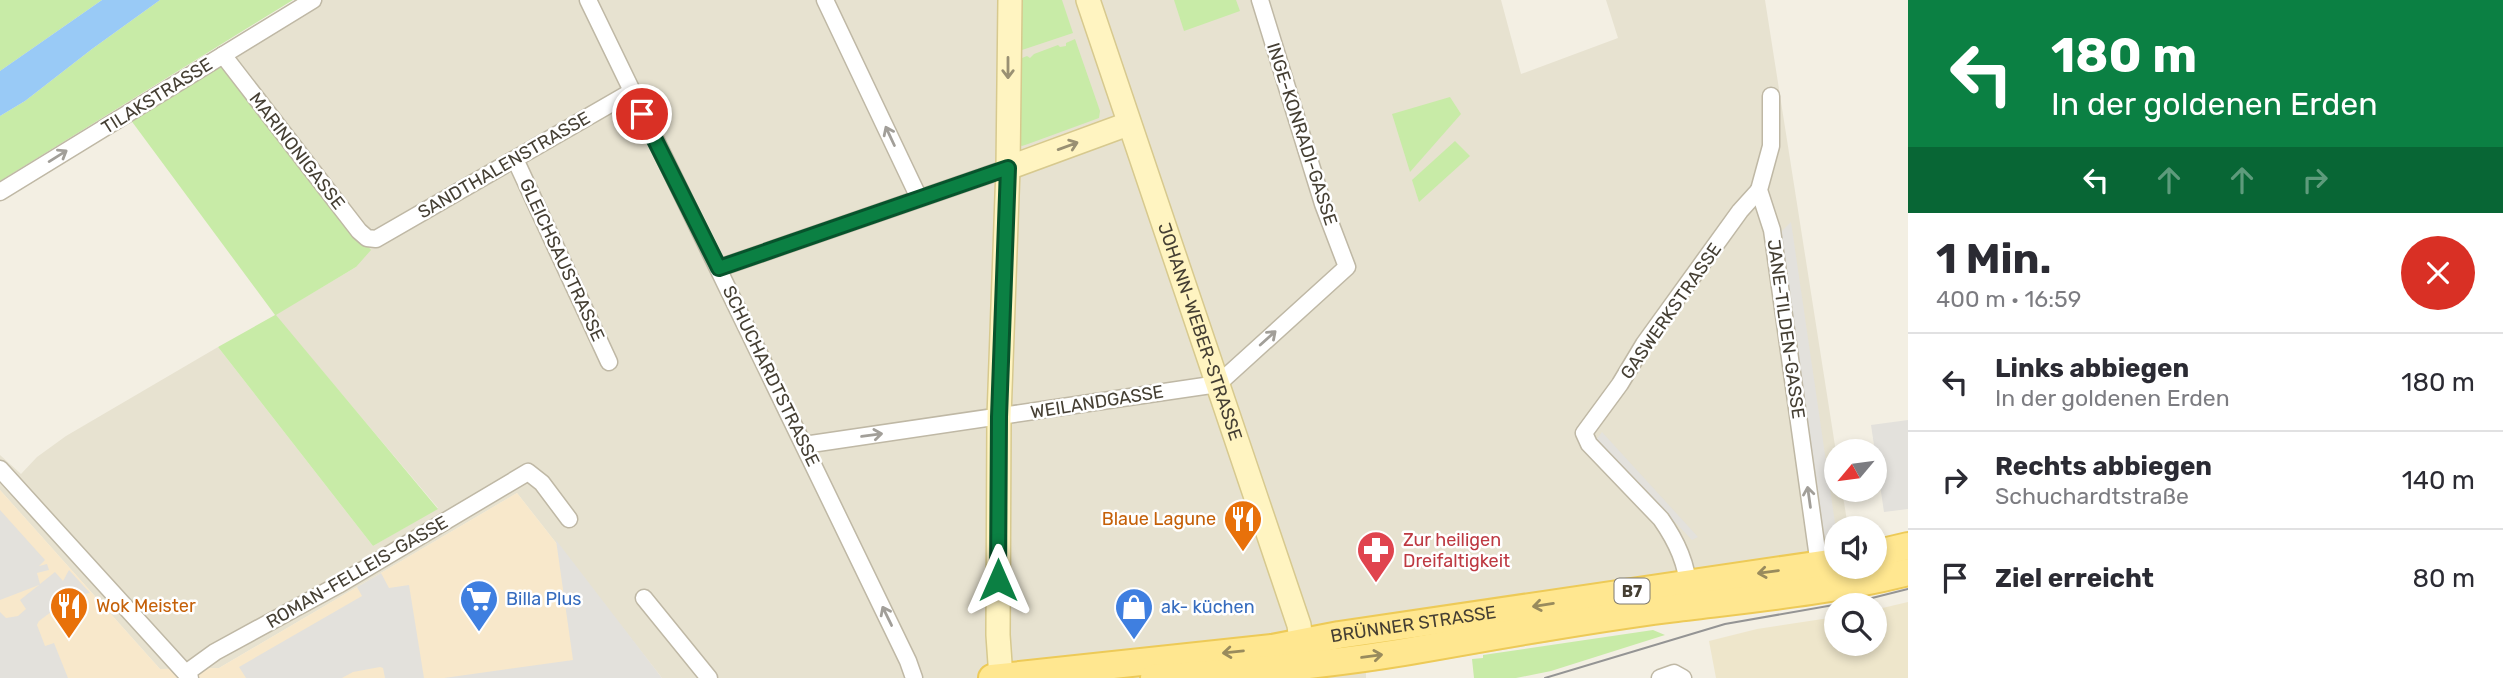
<!DOCTYPE html>
<html lang="de">
<meta charset="utf-8">
<style>
:root{--surface:#fff;--page:#f2f2f3;--text:#2b2b33;--muted:#7c7c81;--line:#e1e1e2}
body{margin:0;font-family:Rubik,sans-serif;background:var(--page);color:var(--text);height:100vh;display:flex;flex-direction:column;font-size:26px;white-space:nowrap}
*{box-sizing:border-box;margin:0}
p{font-size:23px;color:var(--muted)}
.icon{flex:none;width:38px;height:38px;fill:none;stroke:currentColor;stroke-width:2;stroke-linecap:round;stroke-linejoin:round}
.map{position:relative;flex:1;overflow:hidden}
.sheet{display:flex;flex-direction:column;background:var(--surface);width:595px}
.sheet>*{flex:none}
.banner{background:#0b8043;color:#fff;overflow:hidden}
.needle{width:46px;rotate:241deg}
.fabs{position:absolute;left:1824px;top:439px;display:grid;gap:14px}
.fabs a{display:grid;place-items:center;width:63px;height:63px;border-radius:50%;background:var(--surface);box-shadow:0 4px 10px #0003;font-size:35px}
.pin{position:absolute;display:grid;place-items:center;width:60px;height:60px;color:#fff;margin:-30px;border:4px solid #fff;border-radius:50%;box-shadow:0 2px 7px #0007}
.me{position:absolute;width:77px;margin:-38px;rotate:0deg;stroke-linejoin:round;filter:drop-shadow(0 0 5px #0008)}
.turn{display:flex;align-items:center;gap:24px;height:147px;padding:0 28px;font-size:32px}
.turn .icon{width:91px;height:91px;stroke-width:2.5}
.turn b{display:block;font-size:49px;line-height:60px}
.lanes{display:flex;align-items:center;height:66px;padding:0 28px;background:#0003;justify-content:center;gap:35px;direction:ltr}
.lanes .off{opacity:.35}
.round{display:grid;place-items:center;flex:none;width:74px;height:74px;border-radius:37px;background:var(--page)}
.head{display:flex;align-items:center;justify-content:space-between;height:119px;padding:0 28px}
h1{font-size:42px;font-weight:700;line-height:52px}
ul{padding:0;list-style:none}
li{display:flex;align-items:center;gap:21px;height:98px;padding:0 28px;border-top:2px solid var(--line)}
li div{flex:1}
li b{display:block;font-size:26px}
li em{font-style:normal}
main{display:flex;flex:1;min-height:0}
.map>svg:first-child{display:block}
.residential{fill:#e7e2d0}
.commercial{fill:#f8e8cb}
.education{fill:#eee6cb}
.green{fill:#c8eba7}
.parking{fill:#e3e1dc}
.water{fill:#99caf6}
.lines{fill:none;stroke-linecap:round;stroke-linejoin:round}
.street-casing{stroke:#bfb8a5;stroke-width:19}
.secondary-casing{stroke:#d7c98e;stroke-width:26}
.primary-casing{stroke:#edca57;stroke-width:30}
.street{stroke:#fff;stroke-width:16}
.secondary{stroke:#fff4c1;stroke-width:23}
.primary{stroke:#ffe790;stroke-width:26}
.tram{stroke:#949494;stroke-width:2}
.oneway{stroke:#999073}
.oneway2{stroke:#a29f99}
.oneway3{stroke:#998b5d}
.route-casing{stroke:#07532c;stroke-width:18}
.route{stroke:#0b8043;stroke-width:12}
.labels{text-anchor:middle;dominant-baseline:central;stroke-width:5;stroke-linejoin:round;paint-order:stroke}
.shield{fill:#fff;stroke:#7d7970;stroke-width:2}
.shield-label{font-size:16px;font-weight:bold;fill:#453f33}
.street-label{font-size:18px;fill:#453f33;stroke:#fff}
.food-label{font-size:18px;fill:#c56008;stroke:#fff;text-anchor:end}
.health-label{font-size:18px;fill:#be3a42;stroke:#fff;text-anchor:start}
.shop-label{font-size:18px;fill:#366cbe;stroke:#fff;text-anchor:start}
</style>
<main>
<div class="map">
<svg width="1908" height="678" viewBox="0 0 1908 678">
<rect width="100%" height="100%" fill="#f3efe3"/>
<polygon class="residential" points="296,0 1501,0 1521,74 1618,38 1606,0 1765,0 1836,452 1836,490 1842,490 1847,521 1847,528 1836,528 1836,567 1849,567 1851,591 1366,673 1366,678 662,678 517,493 219,668 160,669 0,490 0,455 21,474 37,457 66,436 218,347 373,546 438,508 275,315 356,267 214,53"/>
<polygon class="commercial" points="0,490 160,669 219,668 517,493 662,678 0,678"/>
<polygon class="education" points="1908,602 1908,678 1716,678 1709,641 1757,629 1836,617 1836,644 1874,644 1874,610"/>
<g class="green">
<polygon points="0,0 102,0 0,71"/>
<polygon points="160,0 293,0 0,181 0,116 25,101 92,49"/>
<polygon points="1019,0 1062,0 1073,33 1019,51"/>
<polygon points="1174,0 1236,0 1240,11 1184,31"/>
<polygon points="1075,39 1100,111 1099,118 1028,144 1022,146 1018,144 1017,60 1027,56 1030,58 1034,54 1058,45 1060,47 1066,46 1066,43"/>
<polygon points="221,62 371,250 356,267 276,315 438,509 373,546 218,347 275,315 130,119"/>
<polygon points="1450,97 1461,114 1410,172 1392,114"/>
<polygon points="1455,141 1470,156 1419,202 1412,180"/>
<polygon points="1653,630 1665,635 1551,671 1516,678 1474,678 1472,659 1483,658 1483,655"/>
</g>
<g class="parking">
<polygon points="1791,222 1836,530 1825,539 1779,234"/>
<polygon points="1908,420 1908,509 1884,512 1871,425"/>
<polygon points="1602,432 1698,537 1692,540 1596,440"/>
<polygon points="0,510 45,560 39,566 47,564 49,570 37,573 40,584 55,572 63,581 69,570 90,593 78,595 67,600 39,621 37,625 45,646 54,643 68,678 0,678 0,612 6,618 18,616 26,609 20,600 39,585 0,600"/>
<polygon points="556,540 662,678 444,678 573,660"/>
<polygon points="381,573 389,588 409,585 424,678 385,678 383,668 380,667 353,672 342,678 246,678 239,667 362,596 357,587"/>
</g>
<polygon class="water" points="102,0 160,0 92,49 25,101 0,116 0,71"/>
<g class="lines">
<defs>
<g id="street">
<polyline points="588,0 908,661 914,678"/>
<polyline points="825,0 919,198"/>
<polyline points="223,55 359,231 367,238 376,239 631,92"/>
<polyline points="1771,96 1771,146 1759,190 1772,230 1819,565"/>
<polyline points="515,159 609,362"/>
<polyline points="0,192 313,0"/>
<polyline points="719,268 1008,168"/>
<polyline points="804,445 1218,384 1347,267 1323,204 1260,0"/>
<polyline points="0,469 190,678"/>
<path d="M1689,592C1687,564 1677,542 1661,519L1589,444L1584,433L1620,384L1644,344L1740,211L1759,190"/>
<polyline points="644,598 709,678"/>
<polyline points="186,673 215,652 338,585 528,472 542,483 569,519"/>
<polyline points="1660,678 1674,673 1683,678"/>
</g>
<g id="secondary">
<path id="s1" d="M1088,0L1299,625L1303,658"/>
<polyline points="1008,168 1128,124"/>
<polyline points="1001,678 998,635 999,417 1008,168 1010,0"/>
</g>
<g id="primary">
<polyline points="1874,554 1908,546"/>
<path id="s2" d="M992,678L1272,648L1339,635L1836,562"/>
<path d="M1154,678C1247,672 1341,664 1433,647C1511,633 1589,619 1668,609C1748,599 1829,592 1908,572"/>
</g>
</defs>
<use href="#street" class="street-casing"/>
<use href="#secondary" class="secondary-casing"/>
<use href="#primary" class="primary-casing"/>
<use href="#street" class="street"/>
<use href="#secondary" class="secondary"/>
<use href="#primary" class="primary"/>
<polyline class="tram" points="1545,678 1725,624 1868,599 1908,589"/>
</g>
<defs><path id="oneway-shaft" d="M-6 0H5M1.5-3L5.5 0L1.5 3" fill="none" stroke-width="1.6" stroke-linecap="round" stroke-linejoin="round" transform="scale(1.75)"/></defs>
<g class="oneway">
<use href="#oneway-shaft" transform="translate(1008 68) rotate(90)"/>
<use href="#oneway-shaft" transform="translate(1068 146) rotate(-20)"/>
</g>
<g class="oneway2">
<use href="#oneway-shaft" transform="translate(890 136) rotate(-115)"/>
<use href="#oneway-shaft" transform="translate(58 156) rotate(-32)"/>
<use href="#oneway-shaft" transform="translate(1268 338) rotate(-42)"/>
<use href="#oneway-shaft" transform="translate(872 435) rotate(-8)"/>
<use href="#oneway-shaft" transform="translate(1809 497) rotate(-98)"/>
<use href="#oneway-shaft" transform="translate(887 616) rotate(-116)"/>
</g>
<g class="oneway3">
<use href="#oneway-shaft" transform="translate(1768 572) rotate(172)"/>
<use href="#oneway-shaft" transform="translate(1543 605) rotate(171)"/>
<use href="#oneway-shaft" transform="translate(1233 652) rotate(174)"/>
<use href="#oneway-shaft" transform="translate(1372 656) rotate(-8)"/>
</g>
<g class="lines">
<defs>
<polyline id="route" points="642,114 719,268 1008,168 999,417 998,580"/>
</defs>
<use href="#route" class="route-casing"/>
<use href="#route" class="route"/>
</g>
<defs>
<symbol id="restaurant-pin" viewBox="-11 -11 22 30"><path d="M0 17L-7.5 6A9.5 9.5 0 1 1 7.5 6Z" fill="#e8710a" stroke="#fff"/><path d="M-5-6h1v4h1v-4h1v4h1v-4h1v5L-1.5 .5V6h-2V.5L-5-1ZM5-6V6H3V1.5H1.5Q1.5-4 5-6Z" fill="#fff"/></symbol>
<symbol id="pharmacy-pin" viewBox="-11 -11 22 30"><path d="M0 17L-7.5 6A9.5 9.5 0 1 1 7.5 6Z" fill="#e0444e" stroke="#fff"/><path d="M-2-6h4v4h4v4h-4v4h-4v-4h-4v-4h4Z" fill="#fff"/></symbol>
<symbol id="supermarket-pin" viewBox="-11 -11 22 30"><path d="M0 17L-7.5 6A9.5 9.5 0 1 1 7.5 6Z" fill="#3f7fe0" stroke="#fff"/><path d="M-6-5.5h2.5l.6 2H6L4.5 2H-2.5L-4.4-4H-6ZM-1.5 3.2a1.3 1.3 0 1 0 .1 0ZM3 3.2a1.3 1.3 0 1 0 .1 0Z" fill="#fff"/></symbol>
<symbol id="shop-pin" viewBox="-11 -11 22 30"><path d="M0 17L-7.5 6A9.5 9.5 0 1 1 7.5 6Z" fill="#3f7fe0" stroke="#fff"/><path d="M-5-2.5h2.3a2.7 3.5 0 0 1 5.4 0H5L5.5 6h-11ZM-1.5-2.5h3a1.5 2.3 0 0 0-3 0Z" fill="#fff"/></symbol>
</defs>
<g fill-rule="evenodd">
<use href="#restaurant-pin" x="1221" y="497" width="44" height="60"/>
<use href="#pharmacy-pin" x="1354" y="528" width="44" height="60"/>
<use href="#supermarket-pin" x="457" y="577" width="44" height="60"/>
<use href="#restaurant-pin" x="47" y="584" width="44" height="60"/>
<use href="#shop-pin" x="1112" y="585" width="44" height="60"/>
</g>
<g class="labels">
<rect class="shield" x="1614.5" y="578.5" width="35" height="25" rx="5"/>
<g class="shield-label">
<text x="1632" y="591">B7</text>
</g>
<g class="street-label">
<text transform="translate(157 96) rotate(-32)">TILAKSTRASSE</text>
<text transform="translate(1302 134) rotate(72)">INGE-KONRADI-GASSE</text>
<text transform="translate(297 151) rotate(52)">MARINONIGASSE</text>
<text transform="translate(504 165) rotate(-30)">SANDTHALENSTRASSE</text>
<text transform="translate(562 260) rotate(65)">GLEICHSAUSTRASSE</text>
<text transform="translate(1671 311) rotate(-55)">GASWERKSTRASSE</text>
<text transform="translate(1786 329) rotate(82)">JANE-TILDEN-GASSE</text>
<text stroke="none"><textPath href="#s1" startOffset="350">JOHANN-WEBER-STRASSE</textPath></text>
<text transform="translate(771 376) rotate(64)">SCHUCHARDTSTRASSE</text>
<text transform="translate(1097 402) rotate(-9)">WEILANDGASSE</text>
<text transform="translate(357 572) rotate(-30)">ROMAN-FELLEIS-GASSE</text>
<text stroke="none"><textPath href="#s2" startOffset="425">BRÜNNER STRASSE</textPath></text>
</g>
<g class="food-label">
<text x="1216" y="519">Blaue Lagune</text>
<text x="96" y="606" text-anchor="start">Wok Meister</text>
</g>
<g class="health-label">
<text x="1403" y="540">Zur heiligen<tspan x="1403" dy="21">Dreifaltigkeit</tspan></text>
</g>
<g class="shop-label">
<text x="506" y="599">Billa Plus</text>
<text x="1161" y="607">ak- küchen</text>
</g>
</g>
</svg>
<div class="fabs">
<a><svg class="needle" viewBox="-14 -14 28 28"><path d="M0-13l5 13h-10z" fill="#e53935"/><path d="M0 13l5-13h-10z" fill="#7c7c81"/></svg></a>
<a><svg class="icon" aria-label="sound" viewBox="0 0 24 24"><path d="M4 9h4l5-4v14l-5-4H4zM17 9q2 3 0 6"/></svg></a>
<a><svg class="icon" aria-label="search" viewBox="0 0 24 24"><circle cx="10" cy="10" r="6"/><path d="M15 15l6 6"/></svg></a>
</div>
<div class="pin" style="left:642px;top:114px;background:#d93025"><svg class="icon" aria-label="arrive" viewBox="0 0 24 24"><path d="M6 21V4h12l-3 4 3 4H6"/></svg></div>
<svg class="me" style="left:998px;top:580px" viewBox="-20 -20 40 40"><path d="M0-17L14 15 0 8-14 15z" fill="#0b8043" stroke="#fff" stroke-width="4"/></svg>
</div>
<section class="sheet">
<div class="banner">
<div class="turn"><svg class="icon" aria-label="left" viewBox="0 0 24 24"><path d="M17 20v-9H6M10 6l-5 5 5 5"/></svg><div><b>180 m</b>In der goldenen Erden</div></div>
<div class="lanes"><svg class="icon" aria-label="left" viewBox="0 0 24 24"><path d="M17 20v-9H6M10 6l-5 5 5 5"/></svg><svg class="icon off" aria-label="ahead" viewBox="0 0 24 24"><path d="M12 20V5M6 11l6-6 6 6"/></svg><svg class="icon off" aria-label="ahead" viewBox="0 0 24 24"><path d="M12 20V5M6 11l6-6 6 6"/></svg><svg class="icon off" aria-label="right" viewBox="0 0 24 24"><path d="M7 20v-9h11M14 6l5 5-5 5"/></svg></div>
</div>
<div class="head"><div><h1>1 Min.</h1><p>400 m · 16:59</p></div><a class="round" style="background:#d93025;color:#fff"><svg class="icon" aria-label="close" viewBox="0 0 24 24"><path d="M6 6l12 12M18 6L6 18"/></svg></a></div>
<ul>
<li><svg class="icon" aria-label="left" viewBox="0 0 24 24"><path d="M17 20v-9H6M10 6l-5 5 5 5"/></svg><div><b>Links abbiegen</b><p>In der goldenen Erden</p></div><em>180 m</em></li>
<li><svg class="icon" aria-label="right" viewBox="0 0 24 24"><path d="M7 20v-9h11M14 6l5 5-5 5"/></svg><div><b>Rechts abbiegen</b><p>Schuchardtstraße</p></div><em>140 m</em></li>
<li><svg class="icon" aria-label="arrive" viewBox="0 0 24 24"><path d="M6 21V4h12l-3 4 3 4H6"/></svg><div><b>Ziel erreicht</b></div><em>80 m</em></li>
</ul>
</section>
</main>
